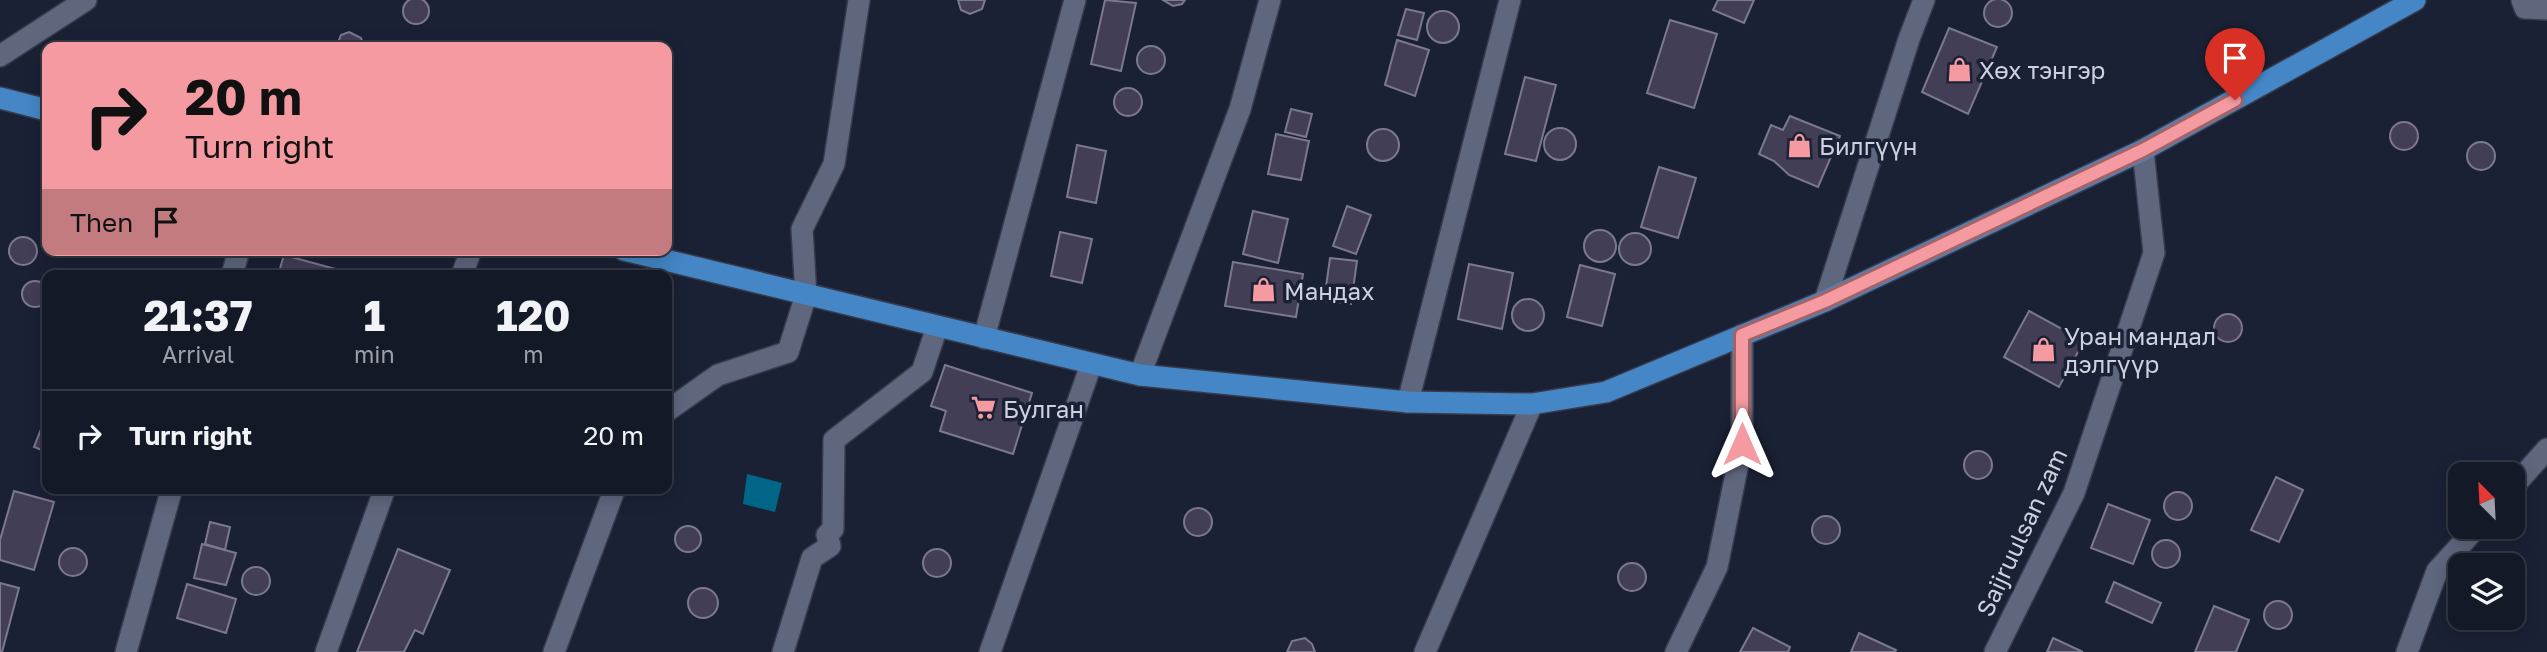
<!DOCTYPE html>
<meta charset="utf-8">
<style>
:root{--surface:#141928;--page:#212634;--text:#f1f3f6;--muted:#9da0a8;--line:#333845}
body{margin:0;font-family:"Golos Text",sans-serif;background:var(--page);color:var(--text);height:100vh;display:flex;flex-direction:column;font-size:26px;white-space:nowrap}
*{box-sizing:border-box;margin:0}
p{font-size:23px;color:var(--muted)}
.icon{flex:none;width:38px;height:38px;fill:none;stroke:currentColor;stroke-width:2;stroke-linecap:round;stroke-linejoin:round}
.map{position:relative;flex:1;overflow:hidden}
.panel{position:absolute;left:42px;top:270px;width:630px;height:224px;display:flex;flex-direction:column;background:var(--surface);border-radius:14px;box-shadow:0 4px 18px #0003,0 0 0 2px var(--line)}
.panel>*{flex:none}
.banner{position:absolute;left:42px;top:42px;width:630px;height:214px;border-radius:14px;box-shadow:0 4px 18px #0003,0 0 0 2px var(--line);background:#f49aa0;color:#111;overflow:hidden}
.needle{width:46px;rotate:336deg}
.controls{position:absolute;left:2448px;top:462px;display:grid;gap:14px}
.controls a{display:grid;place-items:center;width:77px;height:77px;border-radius:14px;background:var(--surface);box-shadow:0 4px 18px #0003,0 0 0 2px var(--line);font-size:35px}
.pin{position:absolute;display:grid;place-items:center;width:60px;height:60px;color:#fff;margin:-72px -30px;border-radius:50% 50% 50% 0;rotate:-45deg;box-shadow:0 0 7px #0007}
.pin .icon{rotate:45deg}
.me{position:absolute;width:77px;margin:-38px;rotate:0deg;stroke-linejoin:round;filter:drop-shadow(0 0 5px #0008)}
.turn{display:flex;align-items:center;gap:24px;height:147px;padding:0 28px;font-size:32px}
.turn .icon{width:91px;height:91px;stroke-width:2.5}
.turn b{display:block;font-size:49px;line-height:60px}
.then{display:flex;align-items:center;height:66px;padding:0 28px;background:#0003;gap:14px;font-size:26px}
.eta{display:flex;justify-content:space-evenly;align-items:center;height:119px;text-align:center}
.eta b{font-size:42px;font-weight:700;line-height:49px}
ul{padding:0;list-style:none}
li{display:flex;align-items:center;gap:21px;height:91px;padding:0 28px;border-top:2px solid var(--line)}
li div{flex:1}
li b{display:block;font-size:26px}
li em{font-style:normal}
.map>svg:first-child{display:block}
.water{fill:#006586}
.building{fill:#423e55;stroke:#7b7891;stroke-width:2}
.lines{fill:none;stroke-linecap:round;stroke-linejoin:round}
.minor-casing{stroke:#363a4b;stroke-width:24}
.tertiary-casing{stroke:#363a4b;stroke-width:24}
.trunk-casing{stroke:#363a4b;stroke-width:24}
.minor{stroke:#5f677e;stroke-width:21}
.tertiary{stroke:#5f677e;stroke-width:21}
.trunk{stroke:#4486c6;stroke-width:21}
.route-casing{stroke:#9f6468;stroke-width:18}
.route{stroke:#f49aa0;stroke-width:12}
.labels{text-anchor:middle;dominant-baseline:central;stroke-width:7;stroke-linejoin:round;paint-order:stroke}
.poi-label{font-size:24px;fill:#ced2e0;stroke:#1b2135;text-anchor:start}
.street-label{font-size:24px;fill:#ced2e0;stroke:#1b2135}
</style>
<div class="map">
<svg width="2547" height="652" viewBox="0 0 2547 652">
<rect width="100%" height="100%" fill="#1b2135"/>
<polygon class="water" points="747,474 782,483 775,512 743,504"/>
<g class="building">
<circle cx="416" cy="11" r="13"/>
<circle cx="1998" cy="13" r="14"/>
<polygon points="958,0 985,0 982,9 970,14 961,10"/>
<polygon points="1105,0 1136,3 1121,71 1091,64"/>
<polygon points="1163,0 1185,0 1182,4 1173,6"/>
<polygon points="1718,0 1754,0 1744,23 1713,10"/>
<polygon points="1406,9 1424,13 1417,40 1398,35"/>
<circle cx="1443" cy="27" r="16"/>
<polygon points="1670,20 1717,34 1694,108 1647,93"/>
<polygon points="1949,28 1997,47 1968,114 1922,92"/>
<polygon points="349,32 361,38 364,47 336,47 341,35"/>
<polygon points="1397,40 1429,50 1415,96 1385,85"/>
<circle cx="1151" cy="60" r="14"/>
<polygon points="1525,77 1556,85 1536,161 1505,154"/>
<circle cx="1128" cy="102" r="14"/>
<polygon points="1291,109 1312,114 1306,137 1285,132"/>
<polygon points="1790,116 1840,136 1818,187 1789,175 1774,161 1759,154 1771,125 1783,130"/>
<circle cx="2404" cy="136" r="14"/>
<circle cx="1560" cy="144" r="16"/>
<circle cx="1383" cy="145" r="16"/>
<polygon points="1276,134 1309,141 1301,180 1268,174"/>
<circle cx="2481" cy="156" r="14"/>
<polygon points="1077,145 1106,151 1096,203 1067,197"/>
<polygon points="1659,167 1696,178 1678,238 1641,227"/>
<polygon points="1347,206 1371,215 1356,254 1333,246"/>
<polygon points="1253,211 1288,219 1278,263 1243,254"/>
<circle cx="1600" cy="246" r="16"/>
<polygon points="1060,232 1092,239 1082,283 1051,276"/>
<circle cx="1635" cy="249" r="16"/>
<circle cx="23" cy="251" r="14"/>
<polygon points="284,255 350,273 278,275"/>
<polygon points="1330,258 1357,261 1351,304 1324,301"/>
<polygon points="1233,262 1303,274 1296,317 1225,306"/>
<polygon points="1469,264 1513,273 1502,329 1458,319"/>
<polygon points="1580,265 1615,274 1602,326 1567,317"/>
<polygon points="124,270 132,273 134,275 114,275"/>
<circle cx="35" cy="294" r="13"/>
<circle cx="1528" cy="315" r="16"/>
<polygon points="2029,311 2084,341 2059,387 2004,357"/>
<circle cx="2228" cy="328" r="14"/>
<polygon points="945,365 1032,393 1013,454 940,431 946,411 931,406"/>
<polygon points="47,414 47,452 34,447"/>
<circle cx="1978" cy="465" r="14"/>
<polygon points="2276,477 2303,490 2279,542 2251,530"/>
<polygon points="14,491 54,502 34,570 0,560 0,540"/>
<circle cx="2178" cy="506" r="14"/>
<polygon points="2108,504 2150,520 2133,564 2091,548"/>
<circle cx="1198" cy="522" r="14"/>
<circle cx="1826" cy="530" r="14"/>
<polygon points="210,522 230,527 225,550 205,544"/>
<circle cx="688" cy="539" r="13"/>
<circle cx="2166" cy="554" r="14"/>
<polygon points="202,544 236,553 226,585 194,578"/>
<circle cx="73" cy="562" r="14"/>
<polygon points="398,549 450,570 423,634 415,630 404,652 357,652"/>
<circle cx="937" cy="563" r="14"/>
<circle cx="1632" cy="577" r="14"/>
<circle cx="256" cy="581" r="14"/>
<polygon points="2114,582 2161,603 2152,623 2106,602"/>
<polygon points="0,583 19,588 2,652 0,652"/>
<polygon points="187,584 236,599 226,633 177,618"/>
<circle cx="703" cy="603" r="15"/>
<circle cx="2278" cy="615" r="14"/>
<polygon points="2214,606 2249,620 2236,652 2195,652"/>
<polygon points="1753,628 1790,647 1788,652 1740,652"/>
<polygon points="1859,633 1896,650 1895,652 1851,652"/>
<polygon points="1305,638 1312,644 1315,652 1287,652 1292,641"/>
<polygon points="2053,638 2083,652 2047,652"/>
</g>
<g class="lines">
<defs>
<g id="minor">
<polyline points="2522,0 2525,8 2547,9"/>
<polyline points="0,56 86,0"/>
<polyline points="232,275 239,250"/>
<polyline points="462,275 471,250"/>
<polyline points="1825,301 1909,39 1924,0"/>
<polyline points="984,338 1075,0"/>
<polyline points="1140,375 1240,109 1270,0"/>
<polyline points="1408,402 1510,0"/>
<polyline points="667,411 718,375 788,352 806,295 802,229 834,164 859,0"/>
<polyline points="2513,487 2547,449"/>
<polyline points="126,652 172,488"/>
<polyline points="326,652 385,488"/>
<polyline points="554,652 615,488"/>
<polyline points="783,652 812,558 830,546 827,535 833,529 834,440 922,372 937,327"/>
<polyline points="1425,652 1532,404"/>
<polyline points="1676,652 1717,567 1742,444 1742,335"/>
<polyline points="1995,652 2074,493 2154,253 2143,150"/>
<polyline points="2407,652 2437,571 2477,527"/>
</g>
<polyline id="tertiary" points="990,652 1091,365"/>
<g id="trunk">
<polyline points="0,98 47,110"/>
<polyline points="624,250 1140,375 1408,402 1532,404 1606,392 1825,301 2143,150 2415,0"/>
</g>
</defs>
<use href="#minor" class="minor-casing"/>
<use href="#tertiary" class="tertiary-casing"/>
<use href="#trunk" class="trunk-casing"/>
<use href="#minor" class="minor"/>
<use href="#tertiary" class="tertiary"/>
<use href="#trunk" class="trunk"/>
</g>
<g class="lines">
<defs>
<polyline id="route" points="1742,444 1742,335 1825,301 2143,150 2235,100"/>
</defs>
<use href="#route" class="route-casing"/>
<use href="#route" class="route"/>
</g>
<defs>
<symbol id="shop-bare" viewBox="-9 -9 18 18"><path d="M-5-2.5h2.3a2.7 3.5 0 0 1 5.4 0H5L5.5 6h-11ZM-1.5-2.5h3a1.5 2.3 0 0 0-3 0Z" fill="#f49aa0" stroke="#1b2135" stroke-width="2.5" paint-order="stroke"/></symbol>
<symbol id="supermarket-bare" viewBox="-9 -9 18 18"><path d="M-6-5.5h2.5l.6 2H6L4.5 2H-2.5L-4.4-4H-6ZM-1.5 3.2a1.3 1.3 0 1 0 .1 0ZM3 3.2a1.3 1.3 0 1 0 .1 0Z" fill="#f49aa0" stroke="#1b2135" stroke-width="2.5" paint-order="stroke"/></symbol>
</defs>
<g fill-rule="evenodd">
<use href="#shop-bare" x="1942" y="52" width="35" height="35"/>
<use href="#shop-bare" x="1782" y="128" width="35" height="35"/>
<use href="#shop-bare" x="1246" y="272" width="35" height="35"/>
<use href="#shop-bare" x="2026" y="332" width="35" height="35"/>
<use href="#supermarket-bare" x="966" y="390" width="35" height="35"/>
</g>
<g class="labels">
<g class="poi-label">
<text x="1979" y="69">Хөх тэнгэр</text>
<text x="1819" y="145">Билгүүн</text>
<text x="1284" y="290">Мандах</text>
<text x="2064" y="335">Уран мандал<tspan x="2064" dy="28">дэлгүүр</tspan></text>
<text x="1003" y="408">Булган</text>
</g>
<g class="street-label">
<text transform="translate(2021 532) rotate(-65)">Saijruulsan zam</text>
</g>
</g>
</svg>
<div class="controls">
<a><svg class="needle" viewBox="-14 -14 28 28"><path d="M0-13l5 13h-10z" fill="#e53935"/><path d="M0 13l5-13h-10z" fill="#9da0a8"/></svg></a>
<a><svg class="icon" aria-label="layers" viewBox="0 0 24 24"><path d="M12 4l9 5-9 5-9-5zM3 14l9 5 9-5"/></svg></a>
</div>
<div class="pin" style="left:2235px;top:100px;background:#d93025"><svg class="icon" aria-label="arrive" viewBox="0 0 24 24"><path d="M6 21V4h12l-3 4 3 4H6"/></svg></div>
<svg class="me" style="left:1742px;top:444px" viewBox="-20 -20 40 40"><path d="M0-17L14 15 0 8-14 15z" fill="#f49aa0" stroke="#fff" stroke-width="4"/></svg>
<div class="banner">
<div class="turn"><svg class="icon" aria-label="right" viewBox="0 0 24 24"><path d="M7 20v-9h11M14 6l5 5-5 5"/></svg><div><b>20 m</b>Turn right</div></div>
<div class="then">Then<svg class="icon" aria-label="arrive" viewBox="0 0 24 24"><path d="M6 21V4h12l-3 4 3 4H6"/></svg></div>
</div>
<section class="panel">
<div class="eta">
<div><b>21:37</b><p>Arrival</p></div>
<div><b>1</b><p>min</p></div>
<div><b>120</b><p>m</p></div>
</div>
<ul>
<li><svg class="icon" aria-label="right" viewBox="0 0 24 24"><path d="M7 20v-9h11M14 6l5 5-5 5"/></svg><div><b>Turn right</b></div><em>20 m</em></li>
</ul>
</section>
</div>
